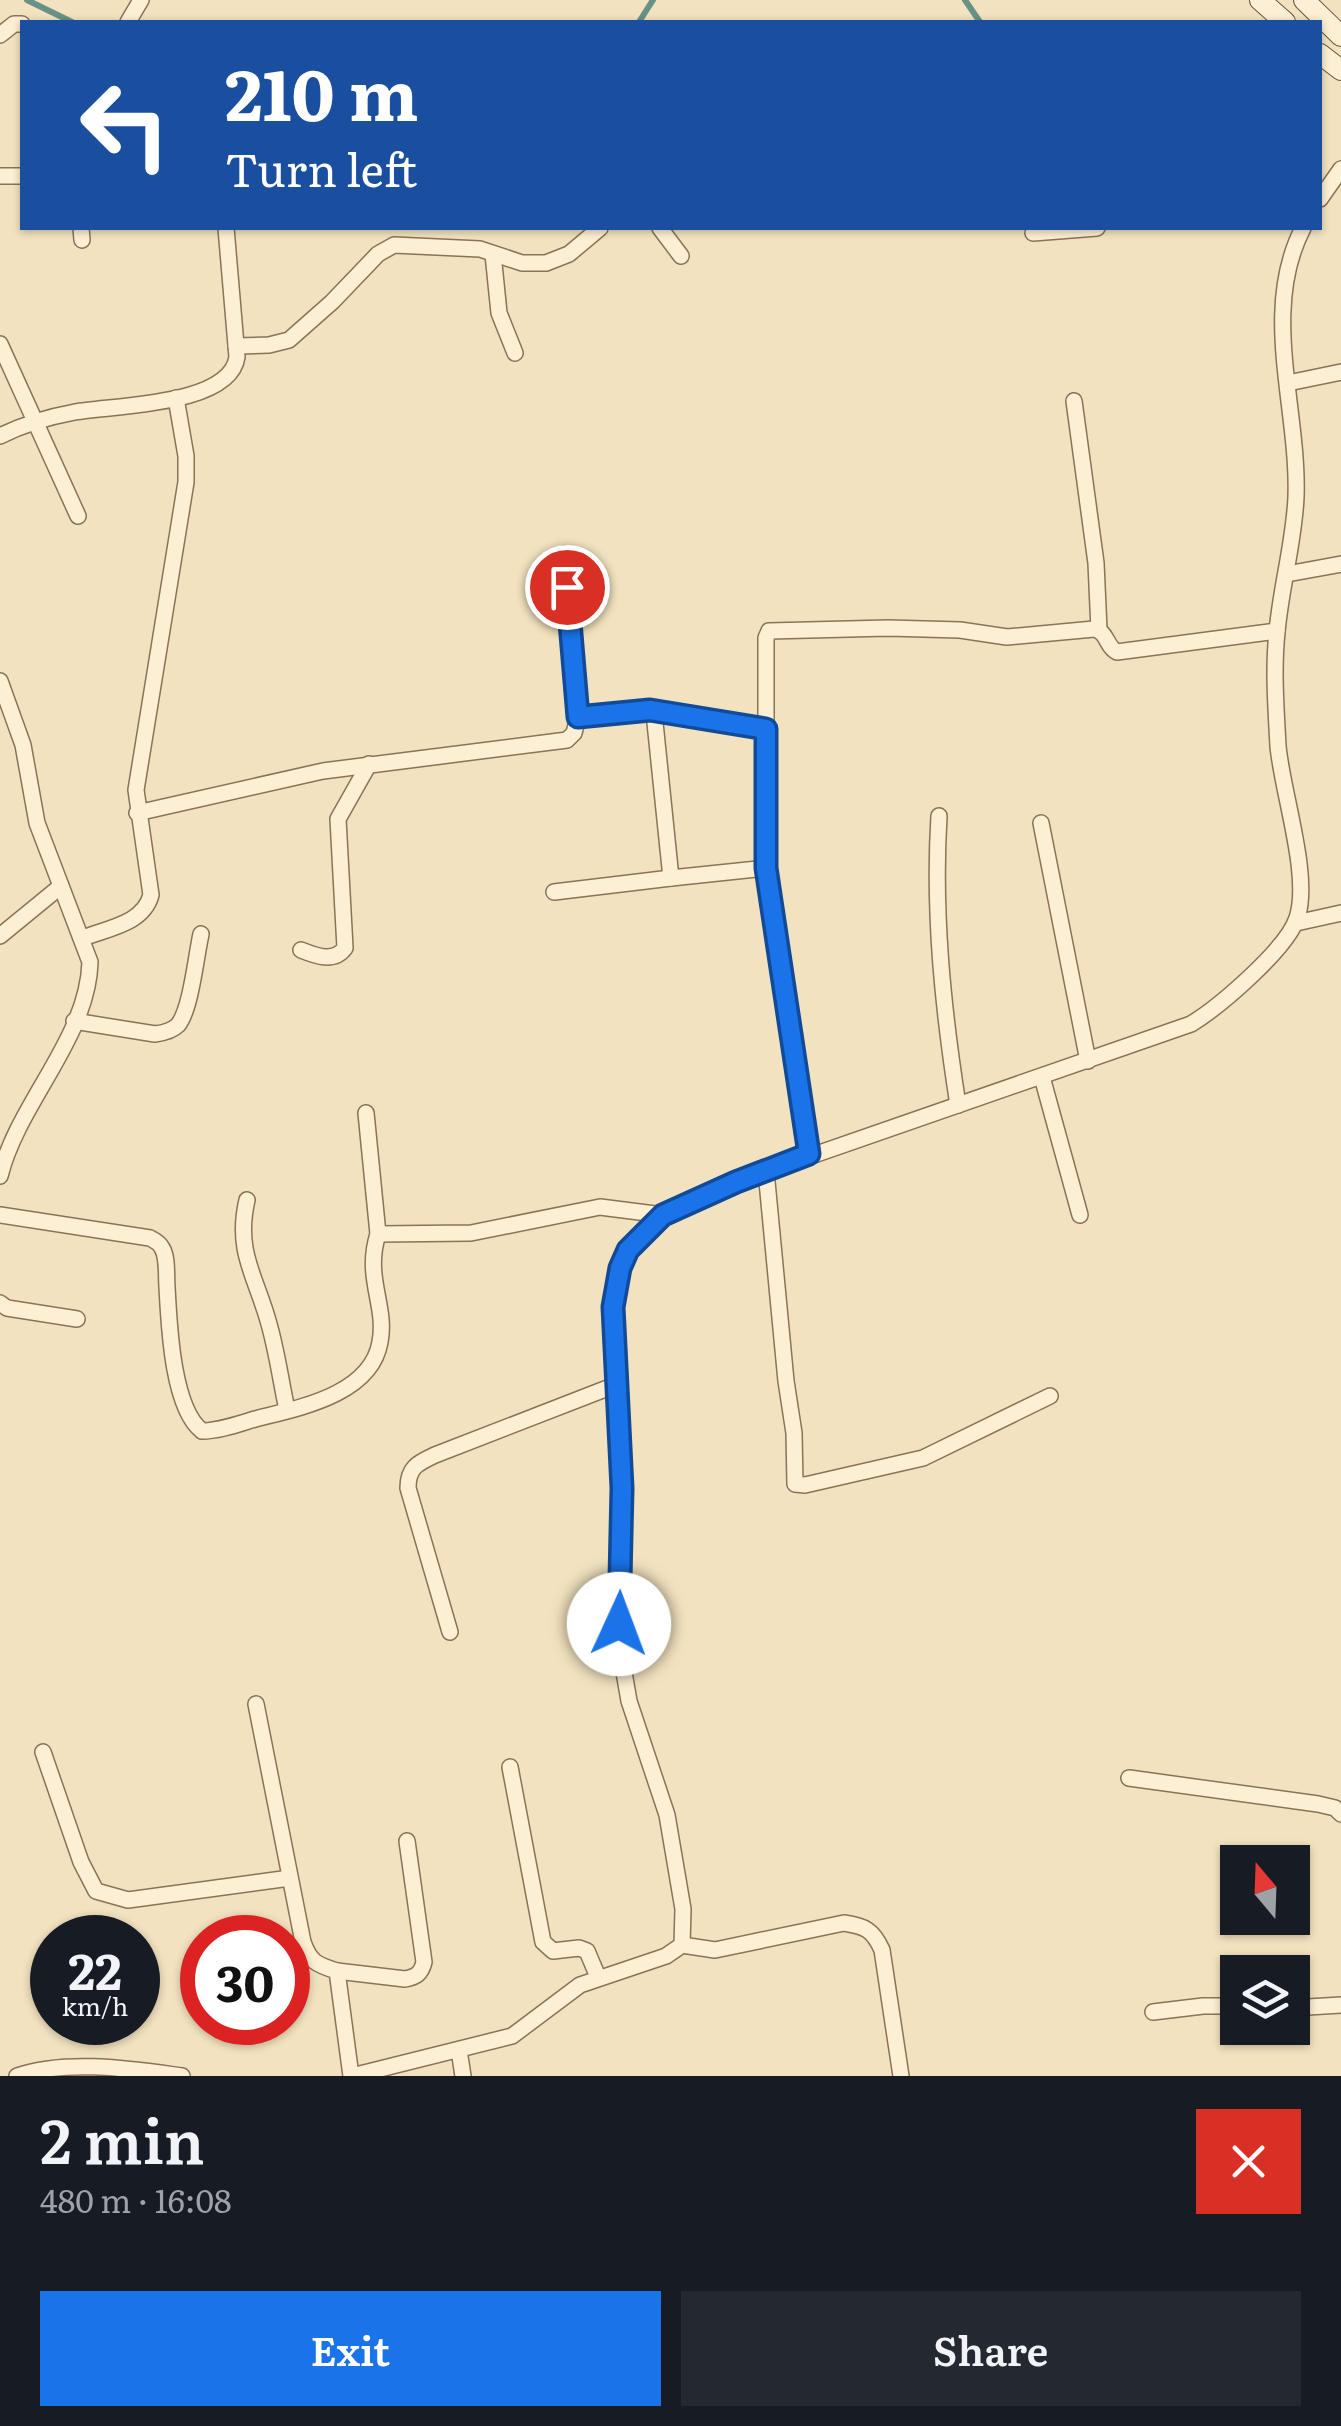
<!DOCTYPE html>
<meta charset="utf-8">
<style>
:root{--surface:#171b24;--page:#242831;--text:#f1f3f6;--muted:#9ea1a6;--accent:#1a73e8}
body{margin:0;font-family:Literata,serif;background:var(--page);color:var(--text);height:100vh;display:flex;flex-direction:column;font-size:38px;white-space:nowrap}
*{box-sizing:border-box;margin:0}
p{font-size:32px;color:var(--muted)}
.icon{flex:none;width:55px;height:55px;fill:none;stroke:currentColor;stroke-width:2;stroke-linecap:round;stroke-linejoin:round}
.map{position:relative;height:2076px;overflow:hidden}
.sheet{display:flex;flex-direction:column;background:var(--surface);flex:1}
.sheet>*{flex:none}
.hud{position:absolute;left:20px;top:20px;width:1302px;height:210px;border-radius:0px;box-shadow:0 2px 8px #0004;background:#1a4fa0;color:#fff;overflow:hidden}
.needle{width:65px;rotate:341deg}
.fabs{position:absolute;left:1220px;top:1845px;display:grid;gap:20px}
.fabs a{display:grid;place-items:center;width:90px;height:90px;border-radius:0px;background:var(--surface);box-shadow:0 2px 8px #0004;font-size:50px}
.speed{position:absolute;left:30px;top:1915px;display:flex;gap:20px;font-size:50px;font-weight:700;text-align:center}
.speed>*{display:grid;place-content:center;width:130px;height:130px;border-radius:50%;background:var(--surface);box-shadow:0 2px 8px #0004;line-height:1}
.speed small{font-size:25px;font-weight:400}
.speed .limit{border:15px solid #d22;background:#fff;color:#111}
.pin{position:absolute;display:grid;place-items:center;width:85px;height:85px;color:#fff;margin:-42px;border:5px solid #fff;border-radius:50%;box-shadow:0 2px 10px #0007}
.me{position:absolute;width:110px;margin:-55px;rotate:2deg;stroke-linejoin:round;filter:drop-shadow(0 0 8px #0008)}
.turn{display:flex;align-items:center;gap:35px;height:210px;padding:0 40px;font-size:45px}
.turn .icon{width:130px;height:130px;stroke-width:2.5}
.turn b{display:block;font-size:70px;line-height:85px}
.round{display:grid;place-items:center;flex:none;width:105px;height:105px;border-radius:0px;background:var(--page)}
.head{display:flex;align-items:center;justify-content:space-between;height:170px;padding:0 40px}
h1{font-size:60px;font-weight:600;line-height:75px}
.cta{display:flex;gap:20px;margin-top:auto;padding:20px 40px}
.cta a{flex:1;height:115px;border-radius:0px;background:var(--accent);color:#fff;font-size:40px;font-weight:600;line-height:115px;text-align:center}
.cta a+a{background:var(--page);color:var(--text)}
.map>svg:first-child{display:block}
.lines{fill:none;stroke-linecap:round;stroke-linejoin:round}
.stream{stroke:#699287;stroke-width:6}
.minor-casing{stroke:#8c7256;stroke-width:18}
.secondary-casing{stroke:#6e5339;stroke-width:22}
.minor{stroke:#fcefd3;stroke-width:15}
.secondary{stroke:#fcefd3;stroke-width:20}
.route-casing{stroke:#114b97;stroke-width:25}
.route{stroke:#1a73e8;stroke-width:18}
</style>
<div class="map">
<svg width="1341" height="2076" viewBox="0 0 1341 2076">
<rect width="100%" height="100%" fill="#f2e2bf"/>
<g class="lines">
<g class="stream">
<polyline points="27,0 72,22"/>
<polyline points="965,0 980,22"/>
<polyline points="639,22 653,0"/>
</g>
<defs>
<g id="minor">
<polyline points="128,22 141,0"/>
<polyline points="0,35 14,24 22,24"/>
<polyline points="0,176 22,176"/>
<polyline points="1320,199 1341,169"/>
<polyline points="81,228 82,240"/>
<polyline points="660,228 681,256"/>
<polyline points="1033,233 1097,228"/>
<polyline points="493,254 499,313 515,353"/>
<polyline points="0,344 78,516"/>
<polyline points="236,346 269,345 289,340 332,302 378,254 394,245 480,249 522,263 546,263 569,254 600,228"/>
<polyline points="1288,383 1341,372"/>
<polyline points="1074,401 1096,563 1099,630"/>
<path d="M0,436C24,424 48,417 75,412C114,405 230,406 237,357L226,228"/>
<polyline points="1287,574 1341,564"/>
<path d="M0,681L23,745L37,823L90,962C88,1038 18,1103 0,1176"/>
<polyline points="654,713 766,729"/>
<polyline points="578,717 650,710 654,713 671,878 766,868 809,1154"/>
<polyline points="137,813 323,771 567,740 574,733 578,717 565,554"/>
<path d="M939,816C933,913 943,1009 958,1105"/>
<polyline points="1041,823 1088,1061"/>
<path d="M766,868V638L769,631L888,628L960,630L1007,637L1094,629C1108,632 1106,647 1117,652L1277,631"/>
<polyline points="554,892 671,878"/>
<polyline points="1296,923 1341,913"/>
<polyline points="0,936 61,886"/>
<path d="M83,938C108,928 143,924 151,895L136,790L186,482V456L176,398"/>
<path d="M301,950C316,956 334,963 345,948L338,819L369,764"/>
<path d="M74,1021L155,1034C163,1033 172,1031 178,1025C191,1009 196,956 201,934"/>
<polyline points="1042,1077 1080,1215"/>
<polyline points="366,1113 378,1234 471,1233 600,1207 663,1215"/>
<polyline points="766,1171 786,1381 794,1433 795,1484 805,1485 923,1458 1050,1396"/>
<path d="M247,1200C235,1252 256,1276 269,1324C277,1352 281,1382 287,1410"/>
<path d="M0,1215L150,1238C155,1241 159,1242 162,1248C168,1258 166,1275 167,1287C169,1323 172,1408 202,1431C219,1431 238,1424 255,1419C298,1408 371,1395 380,1342C387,1305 364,1278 378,1234"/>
<polyline points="0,1303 7,1308 77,1319"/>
<path d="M450,1632L408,1488C408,1467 418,1463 435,1455L618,1384"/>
<path d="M256,1704L303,1942C310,1962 317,1965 337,1971L351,2076"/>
<polyline points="43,1752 81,1862 96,1891 128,1900 290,1878"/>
<polyline points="510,1767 543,1942 553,1951 579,1948 587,1951 598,1977"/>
<polyline points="1129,1778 1318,1804 1335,1808 1341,1814"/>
<path d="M682,1945L715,1950L844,1923C865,1926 873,1930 882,1950L901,2076"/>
<path d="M337,1971L405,1979C416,1977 421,1974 424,1962L407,1841"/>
<polyline points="1292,2008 1341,2005"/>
<polyline points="1153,2012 1203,2006 1238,2006"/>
<polyline points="459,2050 463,2076"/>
<path d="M17,2076C67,2059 130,2069 182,2076"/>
<path d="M352,2076L512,2036L580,1985L666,1956L682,1945L683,1909L667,1815L629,1701L621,1655L622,1488L613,1307L620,1267L628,1250L663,1215L736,1182L1191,1024C1219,1007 1287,949 1297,918C1311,876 1282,792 1278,746C1276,708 1273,670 1277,632C1281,586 1294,543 1296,497C1299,408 1260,311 1303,228"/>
</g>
<g id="secondary">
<polyline points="1260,0 1285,22"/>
<polyline points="1304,0 1341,36"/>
<polyline points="1320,54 1341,70"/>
</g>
</defs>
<use href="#minor" class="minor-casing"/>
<use href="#secondary" class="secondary-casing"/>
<use href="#minor" class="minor"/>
<use href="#secondary" class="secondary"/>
</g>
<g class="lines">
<defs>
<polyline id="route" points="567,587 578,717 650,710 766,729 766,868 809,1154 736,1182 663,1215 628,1250 620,1268 613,1307 622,1488 619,1624"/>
</defs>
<use href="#route" class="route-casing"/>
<use href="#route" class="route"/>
</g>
</svg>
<div class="fabs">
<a><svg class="needle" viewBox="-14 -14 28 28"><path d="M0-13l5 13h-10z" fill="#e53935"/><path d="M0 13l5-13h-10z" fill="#9ea1a6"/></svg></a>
<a><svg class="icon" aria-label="layers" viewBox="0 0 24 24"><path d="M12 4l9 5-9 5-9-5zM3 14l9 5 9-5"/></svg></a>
</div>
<div class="speed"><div>22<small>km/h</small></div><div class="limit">30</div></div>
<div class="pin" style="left:567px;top:587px;background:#d93025"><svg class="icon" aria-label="arrive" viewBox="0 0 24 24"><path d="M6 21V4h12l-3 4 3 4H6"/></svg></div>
<svg class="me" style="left:619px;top:1624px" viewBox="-20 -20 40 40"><circle r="19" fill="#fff"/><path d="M0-13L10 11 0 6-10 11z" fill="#1a73e8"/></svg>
<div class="hud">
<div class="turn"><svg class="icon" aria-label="left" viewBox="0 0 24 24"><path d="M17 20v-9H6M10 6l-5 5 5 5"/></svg><div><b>210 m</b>Turn left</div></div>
</div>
</div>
<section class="sheet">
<div class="head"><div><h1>2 min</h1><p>480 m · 16:08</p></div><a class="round" style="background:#d93025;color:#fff"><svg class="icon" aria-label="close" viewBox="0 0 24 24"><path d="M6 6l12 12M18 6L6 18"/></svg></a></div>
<div class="cta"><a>Exit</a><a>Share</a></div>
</section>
